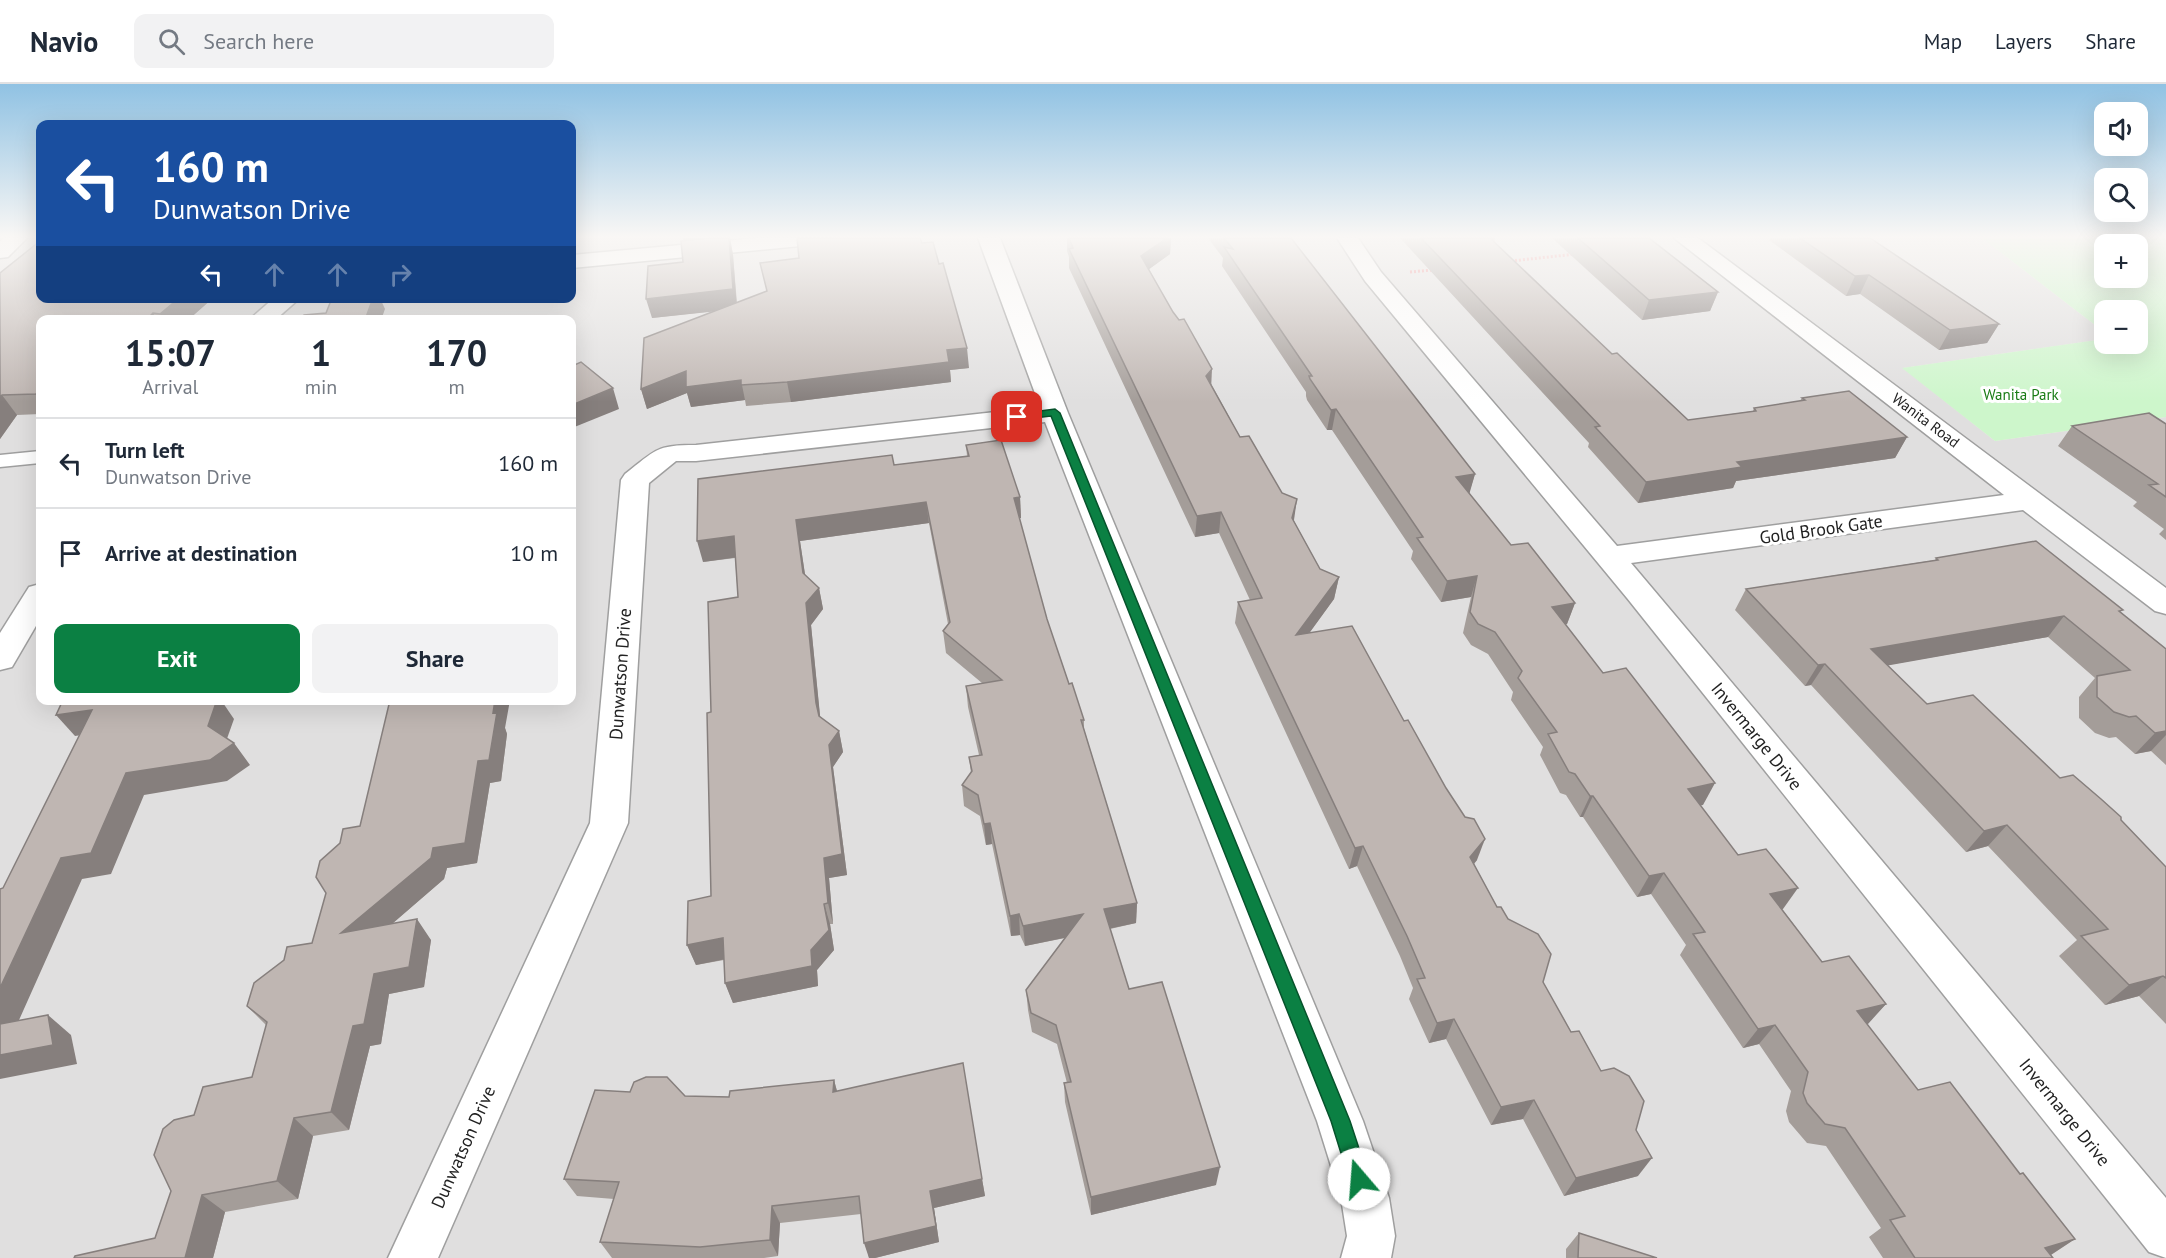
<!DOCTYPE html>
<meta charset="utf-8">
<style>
:root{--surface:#fff;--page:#f2f2f3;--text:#1f2937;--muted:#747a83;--line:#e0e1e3;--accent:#0b8043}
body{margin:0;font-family:"PT Sans",sans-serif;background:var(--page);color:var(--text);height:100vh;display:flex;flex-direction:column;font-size:22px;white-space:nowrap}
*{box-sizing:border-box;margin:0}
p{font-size:20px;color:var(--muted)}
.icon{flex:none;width:33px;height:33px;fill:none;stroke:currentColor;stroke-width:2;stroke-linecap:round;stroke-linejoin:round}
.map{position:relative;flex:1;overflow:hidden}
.sheet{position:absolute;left:36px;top:231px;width:540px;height:390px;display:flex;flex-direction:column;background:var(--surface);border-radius:12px;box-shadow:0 6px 24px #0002}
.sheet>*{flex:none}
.hud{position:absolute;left:36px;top:36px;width:540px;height:183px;border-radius:12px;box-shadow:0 6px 24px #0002;background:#1a4fa0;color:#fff;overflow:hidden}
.buttons{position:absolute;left:2094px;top:18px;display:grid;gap:12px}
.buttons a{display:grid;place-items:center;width:54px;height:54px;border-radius:12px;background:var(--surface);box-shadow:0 6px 24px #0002;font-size:30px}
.pin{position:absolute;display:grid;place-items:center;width:51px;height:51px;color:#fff;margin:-26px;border-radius:12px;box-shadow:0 3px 9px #0006}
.me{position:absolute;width:66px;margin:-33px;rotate:342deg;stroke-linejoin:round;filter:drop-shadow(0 0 4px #0008)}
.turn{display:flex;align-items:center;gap:21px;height:126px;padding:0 18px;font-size:27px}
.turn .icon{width:78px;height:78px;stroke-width:2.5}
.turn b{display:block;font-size:42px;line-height:51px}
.lanes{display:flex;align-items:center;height:57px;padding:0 18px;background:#0003;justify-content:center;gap:30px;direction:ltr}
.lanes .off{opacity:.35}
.eta{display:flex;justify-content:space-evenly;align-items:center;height:102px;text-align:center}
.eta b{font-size:36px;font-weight:700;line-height:42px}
.primary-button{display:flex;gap:12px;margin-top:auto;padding:12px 18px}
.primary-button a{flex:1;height:69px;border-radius:12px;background:var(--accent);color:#fff;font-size:24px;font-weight:700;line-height:69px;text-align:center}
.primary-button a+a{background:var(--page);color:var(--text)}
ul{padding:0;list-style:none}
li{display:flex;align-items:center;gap:18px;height:90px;padding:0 18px;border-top:2px solid var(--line)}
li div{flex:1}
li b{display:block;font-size:22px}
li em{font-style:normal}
header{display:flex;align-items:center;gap:36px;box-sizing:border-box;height:84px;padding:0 30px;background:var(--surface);border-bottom:2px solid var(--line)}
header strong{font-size:28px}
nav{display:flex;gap:33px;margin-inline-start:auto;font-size:21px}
.search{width:420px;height:54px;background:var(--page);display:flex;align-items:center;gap:15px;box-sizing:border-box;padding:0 21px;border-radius:12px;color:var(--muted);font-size:22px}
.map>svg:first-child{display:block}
.residential{fill:#e0dfdf;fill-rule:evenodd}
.park{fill:#cdf6cb;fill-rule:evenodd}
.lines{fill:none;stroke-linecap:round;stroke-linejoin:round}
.service-casing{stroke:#9f9f9f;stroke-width:3}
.minor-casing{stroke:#9f9f9f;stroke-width:3}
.path{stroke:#f07b7e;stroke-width:3;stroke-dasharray:2 2;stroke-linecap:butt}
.service{fill:#fff;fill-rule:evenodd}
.minor{fill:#fff;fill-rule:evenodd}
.wall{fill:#a49d99}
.shaded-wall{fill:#867f7d}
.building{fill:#bfb6b2;stroke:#867f7d;stroke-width:1.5}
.route{fill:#0b8043;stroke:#07532c;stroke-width:1.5}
.labels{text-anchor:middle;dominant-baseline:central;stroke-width:6;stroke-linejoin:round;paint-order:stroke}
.far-park-label{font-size:15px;fill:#197b15;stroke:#fff}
.far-street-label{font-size:15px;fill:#222;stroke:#fff}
.street-label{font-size:18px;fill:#222;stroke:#fff}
</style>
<header>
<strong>Navio</strong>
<div class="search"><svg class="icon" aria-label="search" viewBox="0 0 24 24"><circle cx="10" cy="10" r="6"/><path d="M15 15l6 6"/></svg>Search here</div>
<nav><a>Map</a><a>Layers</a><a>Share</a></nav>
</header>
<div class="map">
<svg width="2166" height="1174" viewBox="0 0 2166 1174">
<rect width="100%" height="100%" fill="#f1ede9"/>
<path class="residential" d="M0,154H40V214H572V154H1982L2104,248V255L1903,284L1995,357L2166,333V1174H0ZM40,236H572V616H40Z"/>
<path class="park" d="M1982,154H2166V333L1995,357L1902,284L2104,255V260H2138V226H2104V248ZM2104,160H2138V194H2104Z"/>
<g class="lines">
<defs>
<polygon id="service" points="40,367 40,379 0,383 0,371"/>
<g id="minor">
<polygon points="4,154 27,154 8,173 0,174 0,157"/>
<polygon points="757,154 832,154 828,158 821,160 572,184 572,171"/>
<path d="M978,154H1000L1068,329L1363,1037L1389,1114L1395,1152L1391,1174H1341L1347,1152L1341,1114L1317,1037L1045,338L696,377H676L649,399L628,739L438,1174H388L590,739L621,396L625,390C656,366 655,361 696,361L1040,323Z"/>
<polygon points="1337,154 1358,154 1381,188 1617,462 2004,411 1674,154 1698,154 2166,504 2166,530 2155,527 2023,426 1631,479 2166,1114 2166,1174 2149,1168 1627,514 1365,197"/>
<polygon points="274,214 300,214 275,236 249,236"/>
<polygon points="40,500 40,535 12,583 0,586 0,549 29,503"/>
</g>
</defs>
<use href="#service" class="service-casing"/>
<use href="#minor" class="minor-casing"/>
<g class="path">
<polyline points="1511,177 1576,170"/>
<polyline points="1410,188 1432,186"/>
</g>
<use href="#service" class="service"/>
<use href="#minor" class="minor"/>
</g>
<g class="wall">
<polygon points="683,154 732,154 730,154 733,171 737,219 767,208 760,179 969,284 950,286 951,298 791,318 746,322 745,316 691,323 687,309 647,325 641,305 715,227 652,234 683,178"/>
<polygon points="1067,154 1171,154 1170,170 1149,185 1240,353 1294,437 1320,485 1339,493 1334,515 1309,549 1477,776 1474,780 1497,823 1543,898 1571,948 1601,987 1636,1046 1638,1092 1564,1112 1523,1035 1491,1041 1446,955 1429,959 1409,915 1413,904 1400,872 1357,782 1349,785 1235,539 1238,518 1250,516 1219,449 1195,453 1069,184 1069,173 1067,167"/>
<polygon points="1208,154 1291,154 1475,390 1469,409 1511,461 1575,519 1567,540 1565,541 1703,721 1700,721 1738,771 1783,825 1782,825 1822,878 1886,920 1867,940 1918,1006 2020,1090 2075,1155 2051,1171 2053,1174 1883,1174 1869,1153 1881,1144 1826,1062 1807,1059 1789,1038 1786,1027 1791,1007 1759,960 1743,964 1680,871 1686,861 1651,810 1637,813 1583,733 1580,733 1566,711 1560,709 1540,671 1543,663 1511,616 1513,608 1488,570 1471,561 1463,549 1471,513 1441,518 1411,475 1413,467 1332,346 1327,346 1307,316 1306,312 1306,308 1222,182 1223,174"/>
<polygon points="1401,154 1495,154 1494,158 1612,270 1688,336 1753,327 1754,324 1800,317 1802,314 1907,353 1895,374 1736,397 1733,404 1638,419 1588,363 1589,359 1401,155"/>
<polygon points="1552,154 1649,154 1718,208 1710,227 1642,236"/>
<polygon points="1770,154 1870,154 1999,240 1987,259 1939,266 1860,210 1846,212 1769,156"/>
<polygon points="0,189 40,214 213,214 188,236 40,236 40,330 17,331 0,355"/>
<polygon points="2166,340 2166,456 2159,450 2164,445 2133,422 2137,418 2058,362 2072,342"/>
<polygon points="966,361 1020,413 1021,434 1019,434 1047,535 1069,600 1084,636 1084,645 1137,819 1136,839 1110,845 1129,905 1216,1101 1091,1131 1065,1018 1064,999 1067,999 1057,960 1032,948 1028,926 1026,906 1065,854 1025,862 1020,851 1011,852 992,760 986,761 980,732 964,722 962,701 971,689 969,673 979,671 968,623 966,602 982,599 946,569 943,547 948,540 929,439 800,457 805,491 819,504 823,525 811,541 820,633 839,647 843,668 833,683 847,791 829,794 833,840 830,840 834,866 817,886 818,902 733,919 725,899 724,876 696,881 687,861 711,812 711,628 738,513 735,474 703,478 894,381 967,372"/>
<polygon points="1936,474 2121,529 2166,565 2166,681 2151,667 2135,670 2116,653 2109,654 2095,649 2079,634 2079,613 2095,594 2048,553 1887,581 1927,620 2060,694 2121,736 2166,783 2166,940 2139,912 2105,921 2059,872 2077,856 1988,762 1966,768 1811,601 1805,602 1735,526 1746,505 1935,476"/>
<polygon points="505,644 507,650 501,697 490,699 477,779 447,784 444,795 392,840 431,856 424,903 389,910 381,960 370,962 349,1046 313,1052 298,1115 225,1128 213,1174 74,1174 155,1154 171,1107 194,1031 252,993 266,941 247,922 312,859 360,742"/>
<polygon points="834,996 837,1007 982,1095 985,1112 934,1124 939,1158 875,1174 869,1174 861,1130 780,1139 778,1172 764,1174 612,1174 600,1158 614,1115 577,1112 564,1095 685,1012 729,1013"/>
<polygon points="1579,1149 1657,1174 1566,1174 1566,1165"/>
</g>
<g class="shaded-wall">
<polygon points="683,154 732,154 730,154 733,171 737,225 652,234 646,215 733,205 684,158"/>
<polygon points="1167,154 1171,154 1170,170 1141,191 1141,172"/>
<polygon points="1869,191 1860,210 1846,212 1855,192"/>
<polygon points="1718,208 1710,227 1642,236 1649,216"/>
<polygon points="179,214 213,214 188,236 164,236 160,230"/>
<polygon points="373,214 380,214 385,225 381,236 365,236"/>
<polygon points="153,229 157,236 146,236"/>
<polygon points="1999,240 1987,259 1939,266 1950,246"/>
<polygon points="967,264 969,284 950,286 951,298 791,318 787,298 947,266"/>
<polygon points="1212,285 1211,306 1206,292"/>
<polygon points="686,287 741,296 745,316 691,323 687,309 647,325 641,305"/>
<polygon points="613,304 619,325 572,344 572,321"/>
<polygon points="40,306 40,315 36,310"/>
<polygon points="2,311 17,331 0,355 0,313"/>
<polygon points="1336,325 1332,346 1327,346 1331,326"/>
<polygon points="1907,353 1895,374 1736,397 1733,404 1638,419 1646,398 1737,378"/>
<polygon points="1475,390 1469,411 1456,393"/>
<polygon points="1020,413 1021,434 1015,435 1014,414"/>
<polygon points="1297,415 1294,436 1289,455 1292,434"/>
<polygon points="926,418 929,439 800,457 808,510 803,489 796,436"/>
<polygon points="1221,428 1219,449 1195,453 1197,432"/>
<polygon points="734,452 739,473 703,478 697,457"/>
<polygon points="1477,492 1471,513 1441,518 1447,497"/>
<polygon points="1339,493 1334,515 1292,573 1296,551"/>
<polygon points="819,504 823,525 811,541 821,641 816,619 806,519"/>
<polygon points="1575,519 1567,540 1544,544 1552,523"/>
<polygon points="2064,532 2048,553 1857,587 1871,565"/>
<polygon points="1825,580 1811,601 1805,602 1818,581"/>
<polygon points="179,616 204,616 178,620"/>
<polygon points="217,616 221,616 234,635 224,663 208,642"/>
<polygon points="495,616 510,616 505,644 507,650 501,697 490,699 477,779 447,784 444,795 357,870 341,849 433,764 478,677 493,629"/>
<polygon points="92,626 110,647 75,652 56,631"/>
<polygon points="839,647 843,668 833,683 847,791 829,794 833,840 828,819 824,774 829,661"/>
<polygon points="2166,647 2166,651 2151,667 2135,670 2155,649"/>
<polygon points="234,659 250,681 227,697 144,711 111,790 82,795 7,963 0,957 0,904 61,774 126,689"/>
<polygon points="1715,699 1703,721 1676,726 1688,705"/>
<polygon points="1590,712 1593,712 1583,733 1580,733"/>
<polygon points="990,739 992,760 986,761 984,740"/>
<polygon points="2007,741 1988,762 1966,768 1984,747"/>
<polygon points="1485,755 1477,776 1462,794 1470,773"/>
<polygon points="1363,762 1357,782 1349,785 1355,764"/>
<polygon points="1664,789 1651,810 1637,813 1649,792"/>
<polygon points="1798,804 1783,825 1756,831 1770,810"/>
<polygon points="1137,819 1136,839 1103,846 1104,825"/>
<polygon points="824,820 830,840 834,866 817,886 818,902 733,919 725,899 811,866"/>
<polygon points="1019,830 1020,851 1011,852 1010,832"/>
<polygon points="1083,830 1083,850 1025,862 1023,842"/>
<polygon points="417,835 431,856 424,903 389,910 381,960 370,962 349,1046 331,1028 353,942 374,890"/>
<polygon points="723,854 731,874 696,881 687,861"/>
<polygon points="2163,892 2139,912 2105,921 2129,901"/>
<polygon points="1886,920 1868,940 1840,946 1857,927"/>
<polygon points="48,931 71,951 77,980 0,995 0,971"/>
<polygon points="1454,935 1446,955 1429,959 1437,939"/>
<polygon points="1775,941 1759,960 1743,964 1758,945"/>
<polygon points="834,996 839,1015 833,1008"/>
<polygon points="1534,1016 1523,1035 1491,1041 1501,1023"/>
<polygon points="294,1034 313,1052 298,1115 277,1097"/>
<polygon points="1652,1074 1638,1092 1564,1112 1576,1094"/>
<polygon points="1220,1083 1216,1101 1091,1131 1091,1113"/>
<polygon points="982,1095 985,1112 934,1124 939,1158 875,1174 869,1174 864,1159 930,1107"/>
<polygon points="202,1111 225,1128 213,1174 185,1174"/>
<polygon points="772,1122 780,1139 778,1172 770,1156"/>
<polygon points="2075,1155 2049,1172 2045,1164"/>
</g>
<g class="building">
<polygon points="710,154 729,154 733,205 646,215 648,182 683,178 681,157"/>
<polygon points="797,154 920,154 922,159 933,158 939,180 943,179 967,264 947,266 949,278 787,298 741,301 741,296 686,303 686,287 641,305 644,254 767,207 760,179 799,174"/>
<polygon points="1069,154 1167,154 1141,172 1173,228 1179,236 1184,235 1212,285 1206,292 1240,353 1249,352 1282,409 1297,415 1292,434 1320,485 1339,493 1296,551 1352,542 1404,637 1408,636 1446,704 1465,733 1474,735 1485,755 1470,773 1497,823 1501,823 1508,835 1538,850 1551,870 1543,898 1571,948 1579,947 1601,987 1614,984 1629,992 1644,1017 1636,1046 1652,1074 1576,1094 1534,1016 1501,1023 1454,935 1437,939 1417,895 1425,894 1407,852 1363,762 1355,764 1238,518 1262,514 1221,428 1197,432 1069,165 1073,164"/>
<polygon points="1224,154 1291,154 1475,390 1456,393 1511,461 1528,459 1575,519 1552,523 1603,589 1626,584 1715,699 1688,705 1738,771 1766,765 1798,804 1770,810 1822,878 1849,872 1886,920 1857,927 1918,1006 1950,998 2020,1090 2023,1089 2075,1155 2045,1164 2053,1174 1915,1174 1890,1136 1905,1132 1845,1044 1825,1040 1807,1019 1803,1009 1808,988 1775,941 1758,945 1693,850 1705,848 1664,789 1649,792 1593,712 1590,712 1575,690 1569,688 1548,650 1557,648 1518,594 1522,587 1495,548 1478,540 1470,528 1477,492 1447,497 1417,454 1423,453 1336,325 1331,326 1310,295 1309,292 1312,292 1224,163 1233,165"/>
<polygon points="1421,154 1495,154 1491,155 1612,270 1617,269 1688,336 1756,327 1754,324 1805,316 1802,314 1849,307 1907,353 1737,378 1742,383 1646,398 1595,343 1600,342"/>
<polygon points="1578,154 1649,154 1718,208 1649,216"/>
<polygon points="1800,154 1870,154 1999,240 1950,246 1869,191 1855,192"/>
<polygon points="40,157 40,214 179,214 160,230 153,229 146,236 40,236 40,306 36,310 2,311 0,313 0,189"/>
<polygon points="332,214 373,214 365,236 302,236 304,231 326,229"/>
<polygon points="581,278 613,304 572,321 572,282"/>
<polygon points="2149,329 2166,340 2166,413 2149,401 2158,400 2072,342"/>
<polygon points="1001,356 1020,413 1014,414 1047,535 1069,600 1072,599 1084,636 1081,636 1137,819 1104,825 1129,905 1162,898 1220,1083 1091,1113 1064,999 1071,998 1056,941 1031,929 1026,906 1083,830 1023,842 1019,830 1010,832 990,739 984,740 978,711 962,701 972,687 969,673 982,671 966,602 1002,596 943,547 950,538 926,418 796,436 803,489 819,504 806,519 816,619 819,632 839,647 829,661 842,770 824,774 828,819 824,820 829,846 811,866 812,882 725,899 723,854 687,861 688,817 711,812 707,629 711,628 708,518 738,513 734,452 697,457 698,395 892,371 894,381 969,372 966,361"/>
<polygon points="2036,457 2123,526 2119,527 2166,565 2166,647 2155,649 2136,632 2129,633 2114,628 2097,613 2097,592 2130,586 2064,532 1871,565 1927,620 1973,611 2060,694 2073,691 2101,715 2121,733 2121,736 2166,783 2166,894 2163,892 2129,901 2081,852 2108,845 2007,741 1984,747 1825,580 1818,581 1746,505 1938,476 1936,474"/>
<polygon points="63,616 179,616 178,620 199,616 217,616 208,642 234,659 210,676 126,689 91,769 61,774 0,904 0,805 3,804 92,626 56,631"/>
<polygon points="390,616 495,616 493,629 497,628 489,676 478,677 465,759 433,764 431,774 341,849 417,835 409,883 374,890 364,940 353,942 331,1028 294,1034 277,1097 202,1111 185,1174 74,1174 75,1172 155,1154 171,1107 154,1071 163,1045 174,1036 194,1031 203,1003 252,993 267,938 247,922 254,899 284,876 287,863 312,859 326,809 316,793 320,777 340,759 343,745 360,742"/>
<polygon points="48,931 53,961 0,971 0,940"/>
<polygon points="963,979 982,1095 930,1107 936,1142 864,1159 859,1112 772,1122 770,1156 700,1163 600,1158 619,1098 564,1095 595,1006 630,1008 634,998 646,993 667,993 685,1012 729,1013 730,1007 834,996 833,1008"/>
<polygon points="1579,1149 1657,1174 1578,1174"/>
</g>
<linearGradient id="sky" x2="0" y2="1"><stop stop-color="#90c2e3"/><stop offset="0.48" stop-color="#f9f7f5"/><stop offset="1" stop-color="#f9f7f5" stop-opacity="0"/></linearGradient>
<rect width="2166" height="318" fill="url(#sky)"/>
<polygon class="route" points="1055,325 1060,329 1350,1037 1369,1095 1366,1102 1359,1105 1352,1102 1349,1095 1331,1037 1051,332 1017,336 1012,333 1017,330"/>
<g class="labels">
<g class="far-park-label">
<text x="2021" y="310">Wanita Park</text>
</g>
<g class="far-street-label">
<text transform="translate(1926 336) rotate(37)">Wanita Road</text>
</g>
<g class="street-label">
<text transform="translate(1821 445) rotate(-8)">Gold Brook Gate</text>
<text transform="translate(620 590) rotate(-86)">Dunwatson Drive</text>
<text transform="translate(1757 652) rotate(51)">Invermarge Drive</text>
<text transform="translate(2065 1028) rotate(51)">Invermarge Drive</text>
<text transform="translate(463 1063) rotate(-66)">Dunwatson Drive</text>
</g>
</g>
</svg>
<div class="buttons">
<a><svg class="icon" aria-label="sound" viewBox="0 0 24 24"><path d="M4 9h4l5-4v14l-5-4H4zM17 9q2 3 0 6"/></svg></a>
<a><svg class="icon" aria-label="search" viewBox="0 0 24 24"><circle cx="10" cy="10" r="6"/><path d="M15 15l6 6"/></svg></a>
<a>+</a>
<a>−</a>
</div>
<div class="pin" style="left:1017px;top:333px;background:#d93025"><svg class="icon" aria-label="arrive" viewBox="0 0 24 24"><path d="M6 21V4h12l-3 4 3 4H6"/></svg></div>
<svg class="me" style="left:1359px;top:1095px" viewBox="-20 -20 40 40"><circle r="19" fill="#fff"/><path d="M0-13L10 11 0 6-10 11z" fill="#0b8043"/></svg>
<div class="hud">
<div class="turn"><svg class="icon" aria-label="left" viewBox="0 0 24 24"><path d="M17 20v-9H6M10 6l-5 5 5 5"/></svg><div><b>160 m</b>Dunwatson Drive</div></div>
<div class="lanes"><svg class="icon" aria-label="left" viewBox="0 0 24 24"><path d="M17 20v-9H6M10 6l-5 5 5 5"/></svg><svg class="icon off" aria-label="ahead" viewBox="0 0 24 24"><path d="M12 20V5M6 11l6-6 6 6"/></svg><svg class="icon off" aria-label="ahead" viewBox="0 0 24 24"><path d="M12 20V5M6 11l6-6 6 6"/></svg><svg class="icon off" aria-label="right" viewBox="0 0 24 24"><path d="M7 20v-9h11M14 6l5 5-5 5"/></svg></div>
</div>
<section class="sheet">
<div class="eta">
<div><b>15:07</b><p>Arrival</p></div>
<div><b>1</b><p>min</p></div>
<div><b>170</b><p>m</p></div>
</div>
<ul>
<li><svg class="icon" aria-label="left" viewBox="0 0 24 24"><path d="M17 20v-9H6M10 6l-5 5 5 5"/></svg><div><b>Turn left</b><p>Dunwatson Drive</p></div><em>160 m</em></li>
<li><svg class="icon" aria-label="arrive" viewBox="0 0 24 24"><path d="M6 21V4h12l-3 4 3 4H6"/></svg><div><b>Arrive at destination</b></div><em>10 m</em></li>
</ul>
<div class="primary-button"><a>Exit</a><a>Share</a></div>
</section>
</div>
